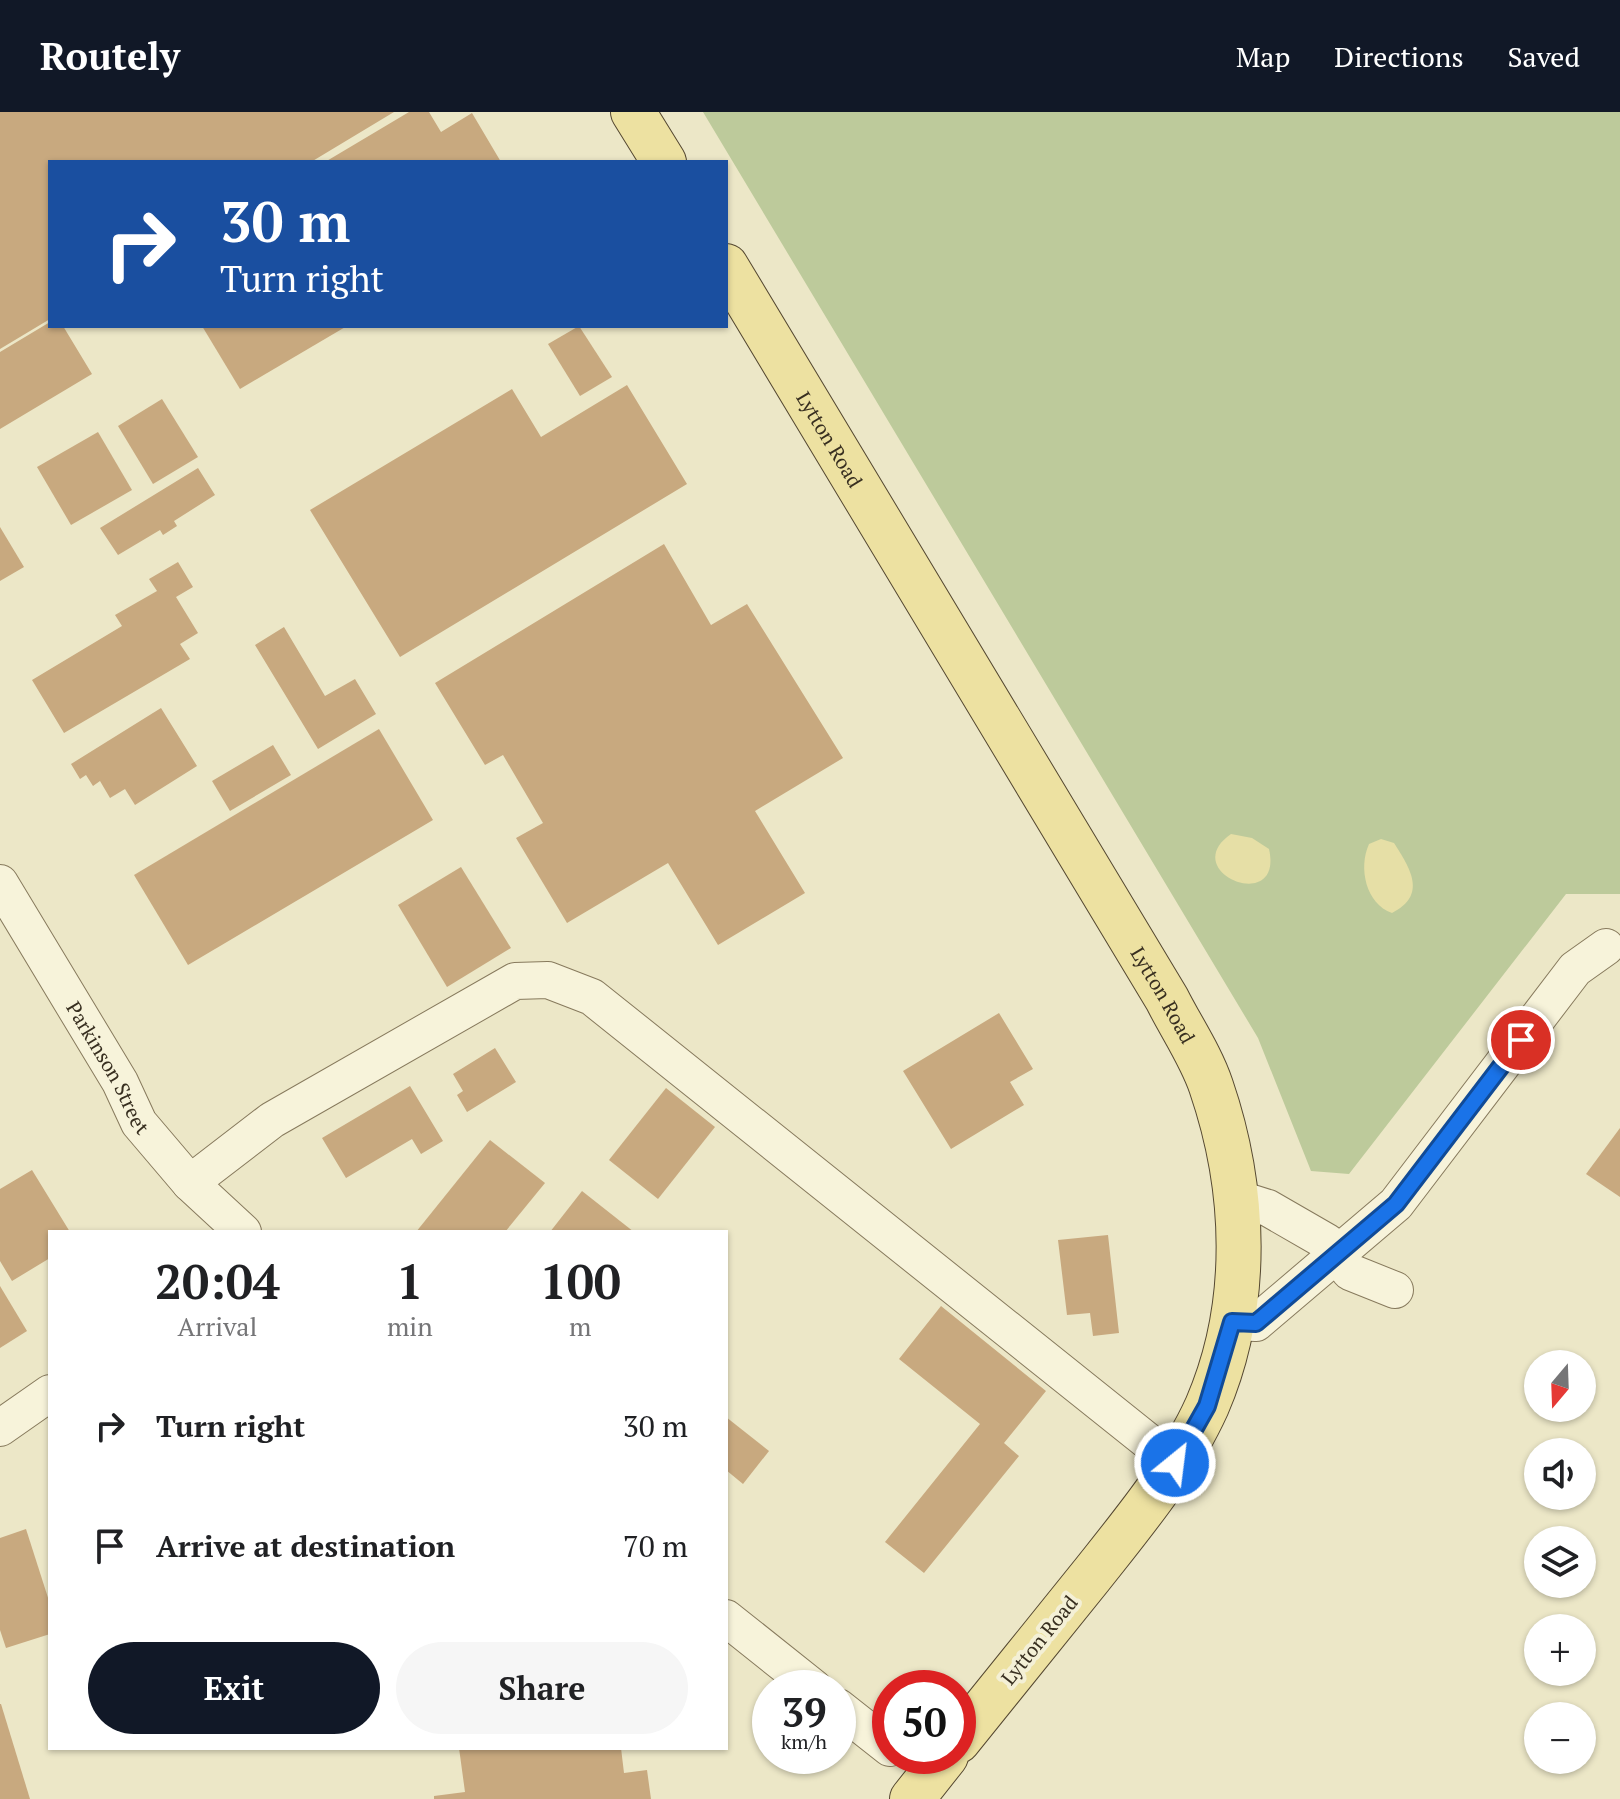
<!DOCTYPE html>
<meta charset="utf-8">
<style>
:root{--surface:#fff;--page:#f6f6f6;--text:#202124;--muted:#757577;--accent:#111827}
body{margin:0;font-family:"PT Serif",serif;background:var(--page);color:var(--text);height:100vh;display:flex;flex-direction:column;font-size:30px;white-space:nowrap}
*{box-sizing:border-box;margin:0}
p{font-size:26px;color:var(--muted)}
.icon{flex:none;width:44px;height:44px;fill:none;stroke:currentColor;stroke-width:2;stroke-linecap:round;stroke-linejoin:round}
.map{position:relative;flex:1;overflow:hidden}
.side{position:absolute;left:48px;top:1118px;width:680px;height:520px;display:flex;flex-direction:column;background:var(--surface);border-radius:0px;box-shadow:0 2px 6px #0004}
.side>*{flex:none}
.guide{position:absolute;left:48px;top:48px;width:680px;height:168px;border-radius:0px;box-shadow:0 2px 6px #0004;background:#1a4fa0;color:#fff;overflow:hidden}
.needle{width:52px;rotate:199deg}
.fabs{position:absolute;left:1524px;top:1238px;display:grid;gap:16px}
.fabs a{display:grid;place-items:center;width:72px;height:72px;border-radius:50%;background:var(--surface);box-shadow:0 2px 6px #0004;font-size:40px}
.speed{position:absolute;left:752px;top:1558px;display:flex;gap:16px;font-size:40px;font-weight:700;text-align:center}
.speed>*{display:grid;place-content:center;width:104px;height:104px;border-radius:50%;background:var(--surface);box-shadow:0 2px 6px #0004;line-height:1}
.speed small{font-size:20px;font-weight:400}
.speed .limit{border:12px solid #d22;background:#fff;color:#111}
.pin{position:absolute;display:grid;place-items:center;width:68px;height:68px;color:#fff;margin:-34px;border:4px solid #fff;border-radius:50%;box-shadow:0 2px 8px #0007}
.me{position:absolute;width:88px;margin:-44px;rotate:29deg;stroke-linejoin:round;filter:drop-shadow(0 0 6px #0008)}
.turn{display:flex;align-items:center;gap:28px;height:168px;padding:0 40px;font-size:36px}
.turn .icon{width:104px;height:104px;stroke-width:2.5}
.turn b{display:block;font-size:56px;line-height:68px}
.eta{display:flex;justify-content:space-evenly;align-items:center;height:136px;text-align:center}
.eta b{font-size:48px;font-weight:700;line-height:56px}
.button{display:flex;gap:16px;margin-top:auto;padding:16px 40px}
.button a{flex:1;height:92px;border-radius:48px;background:var(--accent);color:#fff;font-size:32px;font-weight:700;line-height:92px;text-align:center}
.button a+a{background:var(--page);color:var(--text)}
ul{padding:0;list-style:none}
li{display:flex;align-items:center;gap:24px;height:120px;padding:0 40px}
li div{flex:1}
li b{display:block;font-size:30px}
li em{font-style:normal}
header{display:flex;align-items:center;gap:48px;box-sizing:border-box;height:112px;padding:0 40px;background:var(--accent);color:#fff}
header strong{font-size:38px}
nav{display:flex;gap:44px;margin-inline-start:auto;font-size:28px}
.map>svg:first-child{display:block}
.green{fill:#bdca9b}
.sand{fill:#e6dfa6}
.building{fill:#c8a97f}
.lines{fill:none;stroke-linecap:round;stroke-linejoin:round}
.minor-casing{stroke:#877a5d;stroke-width:38}
.major-casing{stroke:#554831;stroke-width:46}
.minor{stroke:#f7f3da;stroke-width:36}
.major{stroke:#ede1a1;stroke-width:44}
.route-casing{stroke:#114b97;stroke-width:20}
.route{stroke:#1a73e8;stroke-width:14}
.labels{text-anchor:middle;dominant-baseline:central;stroke-width:8;stroke-linejoin:round;paint-order:stroke}
.street-label{font-size:20px;fill:#382f20;stroke:#f4f0d6}
</style>
<header>
<strong>Routely</strong>
<nav><a>Map</a><a>Directions</a><a>Saved</a></nav>
</header>
<div class="map">
<svg width="1620" height="1687" viewBox="0 0 1620 1687">
<rect width="100%" height="100%" fill="#ece7c7"/>
<polygon class="green" points="703,0 1620,0 1620,782 1566,782 1349,1062 1311,1059 1258,926"/>
<g class="sand">
<path d="M1231,722L1252,726L1269,737C1284,804 1176,760 1231,722Z"/>
<path d="M1381,727L1394,731C1410,756 1428,783 1392,801C1366,792 1358,756 1369,732Z"/>
</g>
<g class="building">
<polygon points="0,0 394,0 311,50 50,50 50,207 0,237"/>
<polygon points="409,0 429,0 441,20 472,1 501,50 325,50"/>
<polygon points="50,210 50,214 63,214 92,262 0,317 0,240"/>
<polygon points="202,214 347,214 240,277"/>
<polygon points="579,214 612,265 580,284 548,232"/>
<polygon points="627,273 687,372 400,545 310,398 512,277 541,325"/>
<polygon points="162,287 198,345 153,372 118,314"/>
<polygon points="98,320 132,378 71,413 37,355"/>
<polygon points="198,356 215,383 174,409 177,414 163,423 160,418 118,443 100,416"/>
<polygon points="0,415 24,455 0,469"/>
<polygon points="664,432 711,513 747,492 843,646 755,699 805,781 718,833 668,751 567,811 516,726 543,711 503,643 485,653 435,571"/>
<polygon points="178,450 193,475 176,485 198,521 180,532 190,547 64,621 32,568 122,514 115,503 157,479 149,467"/>
<polygon points="284,515 325,584 355,567 376,602 318,637 255,533"/>
<polygon points="161,596 197,654 135,693 125,677 110,686 100,669 93,674 86,663 80,667 71,652"/>
<polygon points="379,617 433,708 188,853 134,763"/>
<polygon points="273,633 291,663 230,699 212,669"/>
<polygon points="461,755 511,836 447,875 398,793"/>
<polygon points="999,901 1033,957 1010,970 1024,993 951,1037 903,959"/>
<polygon points="495,936 516,970 467,1000 457,983 463,979 453,962"/>
<polygon points="410,974 443,1029 421,1042 412,1027 346,1066 322,1026"/>
<polygon points="666,976 715,1015 658,1087 609,1048"/>
<polygon points="1620,1016 1620,1085 1586,1062"/>
<polygon points="490,1028 545,1071 505,1120 416,1120"/>
<polygon points="32,1058 70,1120 50,1120 50,1146 12,1169 0,1149 0,1077"/>
<polygon points="582,1079 634,1120 550,1120"/>
<polygon points="1108,1123 1119,1221 1093,1224 1090,1201 1067,1203 1058,1128"/>
<polygon points="0,1174 27,1219 0,1236"/>
<polygon points="941,1194 1046,1279 1004,1331 1019,1344 924,1461 885,1430 980,1312 899,1247"/>
<polygon points="726,1305 769,1339 743,1372 726,1358"/>
<polygon points="26,1417 50,1492 50,1522 6,1536 0,1518 0,1426"/>
<polygon points="0,1592 1,1592 30,1687 0,1687"/>
<polygon points="459,1636 621,1636 624,1661 647,1658 651,1687 434,1687 434,1684 465,1680"/>
</g>
<g class="lines">
<defs>
<g id="minor">
<path id="s1" d="M0,771L120,970L139,1011L190,1071L243,1120"/>
<polyline points="190,1071 272,1008 515,869 548,868 592,885 1175,1351"/>
<polyline points="1236,1086 1268,1096 1327,1130 1350,1160 1395,1178"/>
<polyline points="1232,1210 1256,1211 1396,1092 1575,857 1606,835"/>
<polyline points="0,1316 50,1281"/>
<polyline points="726,1506 814,1576"/>
<polyline points="838,1595 890,1636"/>
</g>
<g id="major">
<polyline points="633,0 664,50"/>
<path id="s2" d="M726,154L1167,887C1181,915 1201,944 1211,974C1246,1076 1251,1192 1207,1294C1179,1356 1133,1411 1091,1464C1047,1519 1002,1574 958,1629"/>
<polyline points="912,1687 946,1644"/>
</g>
</defs>
<use href="#minor" class="minor-casing"/>
<use href="#major" class="major-casing"/>
<use href="#minor" class="minor"/>
<use href="#major" class="major"/>
</g>
<g class="lines">
<defs>
<polyline id="route" points="1175,1351 1207,1294 1232,1210 1256,1211 1396,1092 1521,928"/>
</defs>
<use href="#route" class="route-casing"/>
<use href="#route" class="route"/>
</g>
<g class="labels">
<g class="street-label">
<text stroke="none"><textPath href="#s2" startOffset="202">Lytton Road</textPath></text>
<text stroke="none"><textPath href="#s2" startOffset="850">Lytton Road</textPath></text>
<text stroke="none"><textPath href="#s1" startOffset="214">Parkinson Street</textPath></text>
<text transform="translate(1039 1528) rotate(-51)">Lytton Road</text>
</g>
</g>
</svg>
<div class="fabs">
<a><svg class="needle" viewBox="-14 -14 28 28"><path d="M0-13l5 13h-10z" fill="#e53935"/><path d="M0 13l5-13h-10z" fill="#757577"/></svg></a>
<a><svg class="icon" aria-label="sound" viewBox="0 0 24 24"><path d="M4 9h4l5-4v14l-5-4H4zM17 9q2 3 0 6"/></svg></a>
<a><svg class="icon" aria-label="layers" viewBox="0 0 24 24"><path d="M12 4l9 5-9 5-9-5zM3 14l9 5 9-5"/></svg></a>
<a>+</a>
<a>−</a>
</div>
<div class="speed"><div>39<small>km/h</small></div><div class="limit">50</div></div>
<div class="pin" style="left:1521px;top:928px;background:#d93025"><svg class="icon" aria-label="arrive" viewBox="0 0 24 24"><path d="M6 21V4h12l-3 4 3 4H6"/></svg></div>
<svg class="me" style="left:1175px;top:1351px" viewBox="-20 -20 40 40"><circle r="17" fill="#1a73e8" stroke="#fff" stroke-width="3"/><path d="M0-11L8 9 0 5-8 9z" fill="#fff"/></svg>
<div class="guide">
<div class="turn"><svg class="icon" aria-label="right" viewBox="0 0 24 24"><path d="M7 20v-9h11M14 6l5 5-5 5"/></svg><div><b>30 m</b>Turn right</div></div>
</div>
<section class="side">
<div class="eta">
<div><b>20:04</b><p>Arrival</p></div>
<div><b>1</b><p>min</p></div>
<div><b>100</b><p>m</p></div>
</div>
<ul>
<li><svg class="icon" aria-label="right" viewBox="0 0 24 24"><path d="M7 20v-9h11M14 6l5 5-5 5"/></svg><div><b>Turn right</b></div><em>30 m</em></li>
<li><svg class="icon" aria-label="arrive" viewBox="0 0 24 24"><path d="M6 21V4h12l-3 4 3 4H6"/></svg><div><b>Arrive at destination</b></div><em>70 m</em></li>
</ul>
<div class="button"><a>Exit</a><a>Share</a></div>
</section>
</div>
